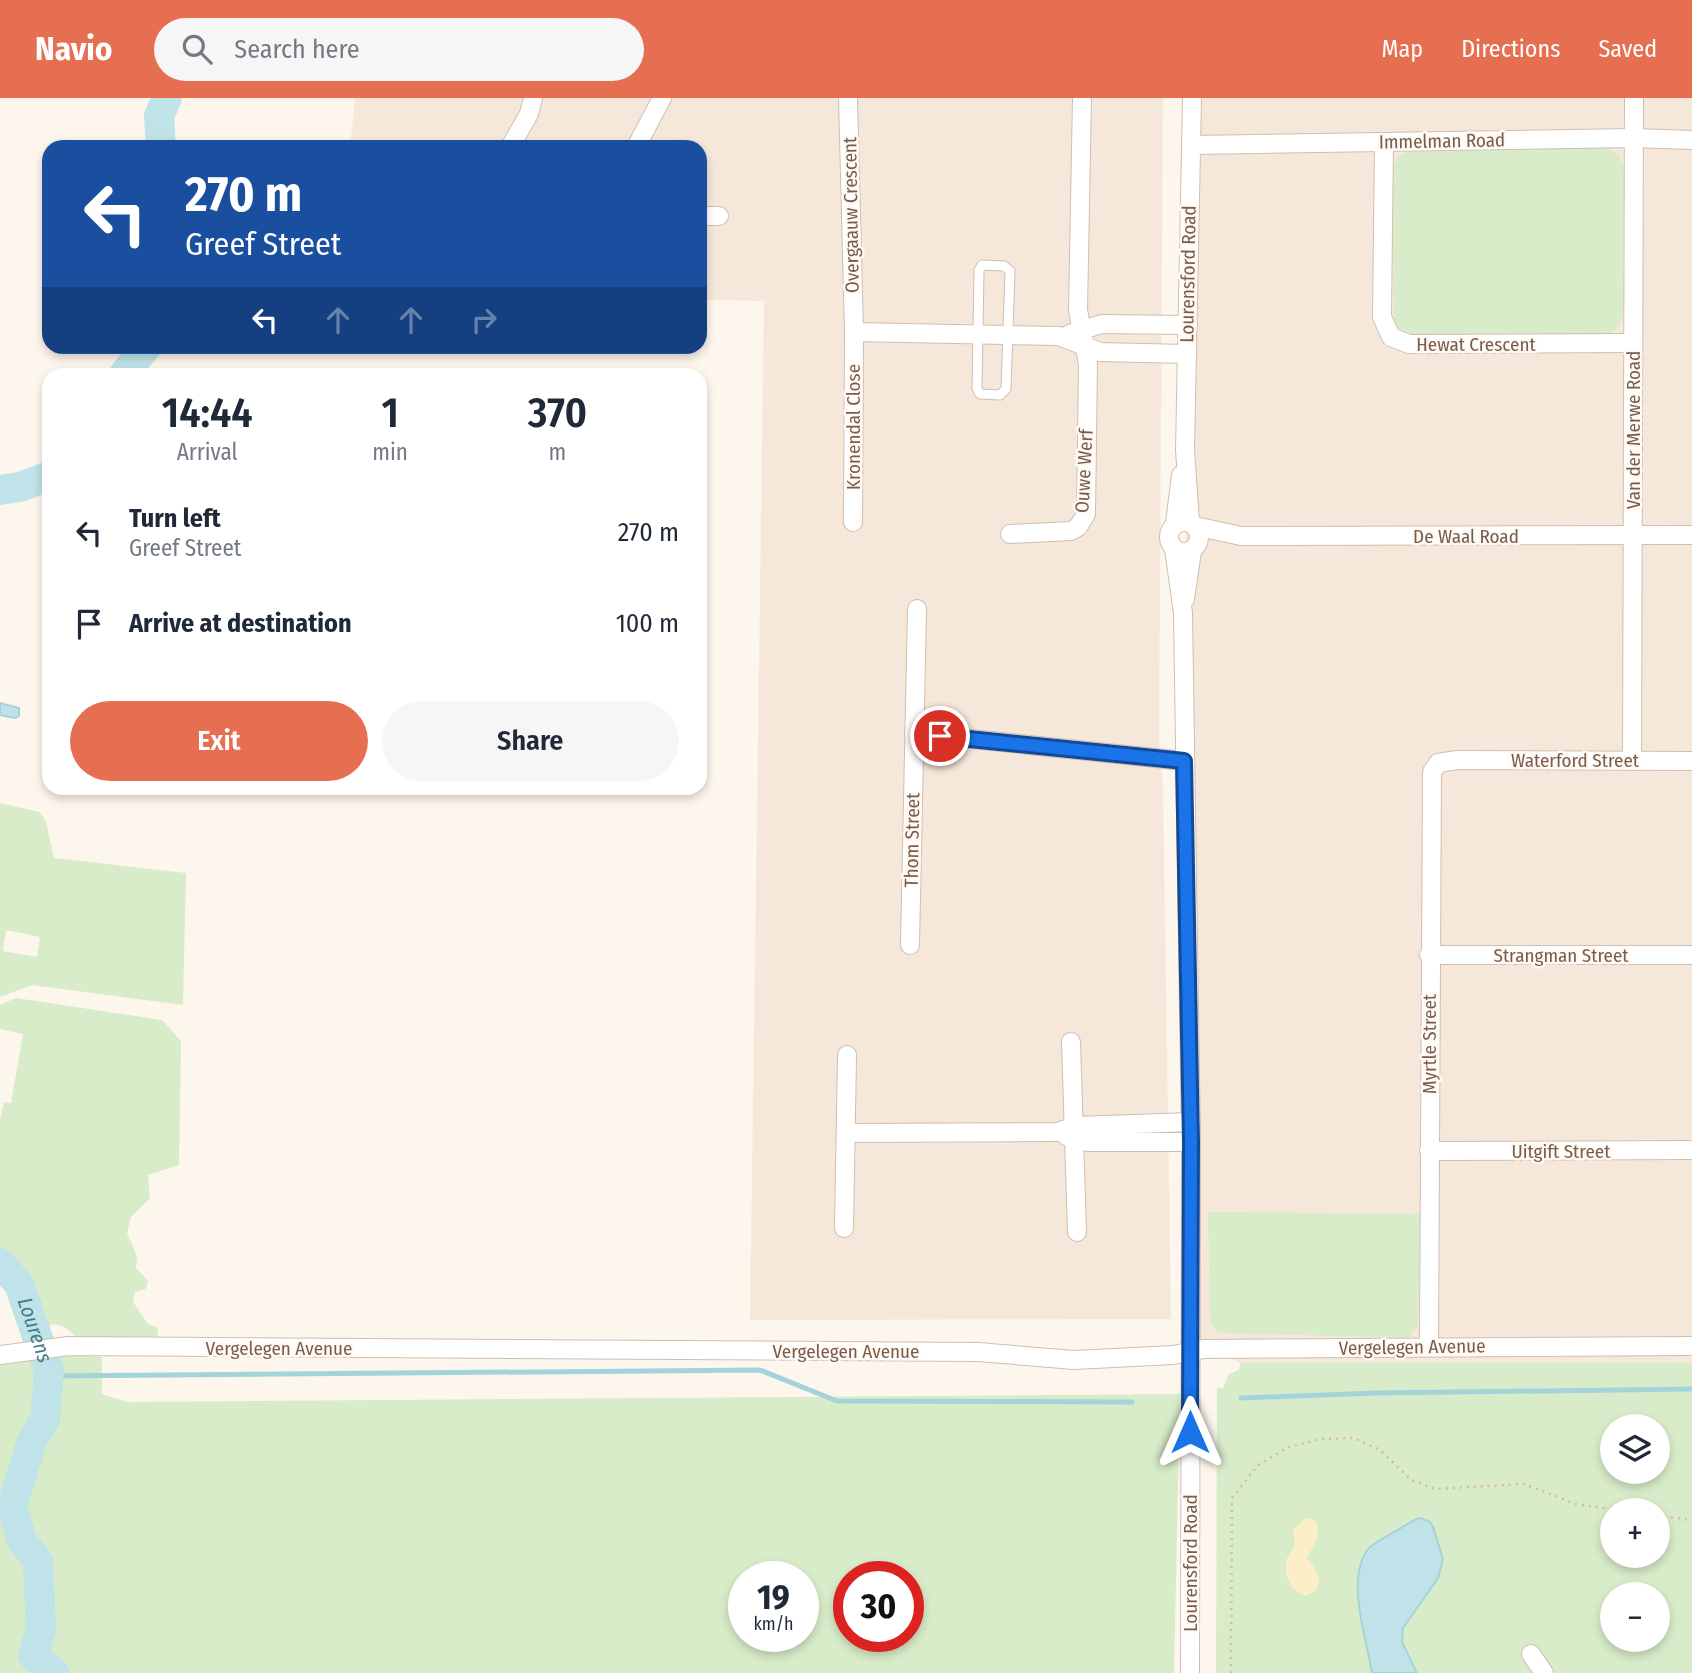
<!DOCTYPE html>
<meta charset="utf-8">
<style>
:root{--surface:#fff;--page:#f6f6f7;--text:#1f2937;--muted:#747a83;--accent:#e76f51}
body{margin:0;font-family:"Fira Sans Condensed",sans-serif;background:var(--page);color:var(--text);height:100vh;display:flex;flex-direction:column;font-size:26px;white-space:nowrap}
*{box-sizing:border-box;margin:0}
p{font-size:23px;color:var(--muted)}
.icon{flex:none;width:38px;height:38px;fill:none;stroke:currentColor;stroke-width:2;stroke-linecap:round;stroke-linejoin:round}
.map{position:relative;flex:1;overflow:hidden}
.panel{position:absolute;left:42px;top:270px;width:665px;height:427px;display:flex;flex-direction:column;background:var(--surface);border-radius:21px;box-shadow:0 4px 10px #0003}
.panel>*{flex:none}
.guide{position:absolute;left:42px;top:42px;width:665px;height:214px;border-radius:21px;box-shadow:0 4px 10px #0003;background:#1a4fa0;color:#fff;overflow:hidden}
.controls{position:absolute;left:1600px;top:1316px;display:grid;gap:14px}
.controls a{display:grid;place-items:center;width:70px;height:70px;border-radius:50%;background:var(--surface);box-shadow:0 4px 10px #0003;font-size:35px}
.speed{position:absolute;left:728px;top:1463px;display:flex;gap:14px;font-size:35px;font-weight:700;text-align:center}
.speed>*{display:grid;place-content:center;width:91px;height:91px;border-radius:50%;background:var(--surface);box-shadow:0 4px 10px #0003;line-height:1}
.speed small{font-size:18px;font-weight:400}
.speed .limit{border:10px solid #d22;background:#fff;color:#111}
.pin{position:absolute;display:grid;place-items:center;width:60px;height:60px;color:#fff;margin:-30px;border:4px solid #fff;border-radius:50%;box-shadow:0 2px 7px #0007}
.me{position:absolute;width:77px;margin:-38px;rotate:0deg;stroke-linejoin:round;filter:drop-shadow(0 0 5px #0008)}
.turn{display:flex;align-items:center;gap:24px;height:147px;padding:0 28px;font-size:32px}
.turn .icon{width:91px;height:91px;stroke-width:2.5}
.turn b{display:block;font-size:49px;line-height:60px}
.lanes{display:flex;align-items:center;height:66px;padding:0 28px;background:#0003;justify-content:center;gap:35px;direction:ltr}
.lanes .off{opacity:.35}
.eta{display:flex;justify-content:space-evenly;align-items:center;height:119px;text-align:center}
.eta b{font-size:42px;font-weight:600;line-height:49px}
.cta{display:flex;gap:14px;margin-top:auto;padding:14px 28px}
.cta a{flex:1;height:80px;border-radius:42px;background:var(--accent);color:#fff;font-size:28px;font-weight:600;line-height:80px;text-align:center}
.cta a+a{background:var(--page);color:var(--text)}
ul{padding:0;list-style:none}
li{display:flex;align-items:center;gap:21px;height:91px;padding:0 28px}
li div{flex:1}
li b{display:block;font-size:26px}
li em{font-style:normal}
header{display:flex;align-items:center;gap:42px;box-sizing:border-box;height:98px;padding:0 35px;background:var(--accent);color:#fff}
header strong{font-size:33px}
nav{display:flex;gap:38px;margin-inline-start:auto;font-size:24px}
.search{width:490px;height:63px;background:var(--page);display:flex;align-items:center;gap:18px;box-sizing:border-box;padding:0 24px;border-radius:38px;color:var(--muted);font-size:26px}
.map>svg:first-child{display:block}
.residential{fill:#f5e8da}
.green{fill:#d8ecc9;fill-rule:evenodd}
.sand{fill:#fcefc7}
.water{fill:#bfe3e8;stroke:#a5d3da;stroke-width:2}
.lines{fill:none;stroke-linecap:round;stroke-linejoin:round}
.stream{stroke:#a5d3da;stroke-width:5}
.river{stroke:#bfe3e8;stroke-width:30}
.service-casing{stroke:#d1beb0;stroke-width:11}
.minor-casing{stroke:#d1beb0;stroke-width:20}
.path{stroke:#d9b8a5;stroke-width:2.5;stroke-dasharray:2 5;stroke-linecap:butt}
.service{stroke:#fff;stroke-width:9}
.minor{stroke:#fff;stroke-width:18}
.route-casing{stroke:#114b97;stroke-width:18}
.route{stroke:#1a73e8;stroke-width:12}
.labels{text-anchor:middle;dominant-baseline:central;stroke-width:5;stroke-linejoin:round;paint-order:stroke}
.street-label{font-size:19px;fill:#7a5c4d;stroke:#fffaf3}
.water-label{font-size:21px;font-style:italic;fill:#437c86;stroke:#fffaf3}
</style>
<header>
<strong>Navio</strong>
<div class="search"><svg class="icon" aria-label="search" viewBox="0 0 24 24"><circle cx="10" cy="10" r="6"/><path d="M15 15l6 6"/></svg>Search here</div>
<nav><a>Map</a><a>Directions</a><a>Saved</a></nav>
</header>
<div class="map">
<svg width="1692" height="1575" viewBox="0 0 1692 1575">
<rect width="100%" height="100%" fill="#fdf6ec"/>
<g class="residential">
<polygon points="355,0 1163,0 1159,637 1163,689 1171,1221 750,1222 764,203 700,202 700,49 350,49"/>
<polygon points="1192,0 1692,0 1692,1265 1240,1265 1206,1248 1191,1249 1183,662"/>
</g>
<g class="green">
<polygon points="1606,50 1619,57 1624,70 1623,217 1618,229 1608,236 1415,239 1400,234 1394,223 1392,70 1399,58 1410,53"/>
<path d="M0,705L40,714L46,724L54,760L186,775L183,907L32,887L0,899ZM6,832L40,839L37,859L3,853Z"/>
<polygon points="16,900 162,922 181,943 179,1067 148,1077 150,1100 131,1119 127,1135 137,1158 136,1170 148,1183 146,1191 135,1194 133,1204 148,1226 158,1230 157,1243 79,1241 63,1228 51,1226 46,1240 38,1234 24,1186 0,1159 0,1022 4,1004 11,1005 23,936 0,931 0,907"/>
<polygon points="1208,1114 1420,1116 1418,1228 1408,1240 1218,1235 1210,1224"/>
<path d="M68,1257L102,1259V1296L127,1304L1180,1296L1174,1575H0V1267ZM744,1479H803V1538H744ZM849,1479H908V1538H849Z"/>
<path d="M1240,1265H1692V1575H1216L1217,1290H1223L1229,1276L1239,1272ZM1612,1328H1657V1374H1612ZM1612,1412H1657V1458H1612ZM1612,1496H1657V1542H1612Z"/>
</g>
<path class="sand" d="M1305,1420L1313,1421L1318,1427L1317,1441L1307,1460C1317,1471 1329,1491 1305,1498L1293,1491L1286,1477V1462L1295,1447L1293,1432Z"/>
<g class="water">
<polygon points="0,605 19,610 19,618 15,620 0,617"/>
<path d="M1419,1420L1429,1423L1433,1429L1443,1461L1438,1480L1403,1530L1402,1544L1417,1575H1372C1367,1542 1345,1481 1368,1451C1372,1446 1411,1424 1419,1420Z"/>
</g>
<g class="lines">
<g class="stream">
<polyline points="49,1278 760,1272 837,1303 1132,1304"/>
<polyline points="1241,1300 1376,1295 1692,1291"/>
</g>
<g class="river">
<polyline points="161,49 159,18 167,0"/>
<polyline points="124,276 147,248"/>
<polyline points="0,392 20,389 49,378"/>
<path id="s1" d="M0,1165L19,1186L49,1273L45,1321L32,1343L12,1408L22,1443L38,1463L41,1532L33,1557L54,1575"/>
</g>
<defs>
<polygon id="service" points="982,167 1004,168 1010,173 1006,291 1000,297 980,296 977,290 979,172"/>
<g id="minor">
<polyline points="848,0 854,234 853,424"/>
<polyline points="1384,44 1382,219 1391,239 1409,246 1633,245"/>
<polyline points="1191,47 1634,40 1692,42"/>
<polyline points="510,49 529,16 533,0"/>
<polyline points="636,49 662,0"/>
<polyline points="700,118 719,118"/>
<polyline points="854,234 1059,238 1100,254 1187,256"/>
<polyline points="1069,236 1102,226 1188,227"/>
<circle cx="1184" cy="439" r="15"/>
<polyline points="1190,424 1185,352 1192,0"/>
<polyline points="1175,425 1181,377"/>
<polyline points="1195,428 1241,438 1692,437"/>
<polyline points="1010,436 1071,433 1078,429 1086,416 1088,266 1078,212 1082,0"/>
<polyline points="1174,451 1183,515 1191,1044 1190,1575"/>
<polyline points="1185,501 1192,453"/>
<polyline points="914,635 1184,663"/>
<polyline points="1632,663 1634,0"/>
<polyline points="910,847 917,511"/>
<polyline points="1429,857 1692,857"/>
<polyline points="1071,944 1077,1134"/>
<polyline points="847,1035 1057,1034 1076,1028 1191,1024"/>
<polyline points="1066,1038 1089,1044 1191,1044"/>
<polyline points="1429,1053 1692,1052"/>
<polyline points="844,1130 847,957"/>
<polyline points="1429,1248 1432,674 1438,665 1457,662 1692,663"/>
<polyline points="0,1257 68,1248 978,1254 1074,1262 1173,1257 1204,1251 1692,1248"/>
<polyline points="1531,1556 1544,1575"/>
</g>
</defs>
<use href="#service" class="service-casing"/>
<use href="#minor" class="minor-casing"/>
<g class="path">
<polyline points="1657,1418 1692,1422"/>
<polyline points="1231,1575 1232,1400 1258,1367 1289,1349 1322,1341 1354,1340 1380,1352 1411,1382 1435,1391 1524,1386 1576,1406 1615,1412"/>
</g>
<use href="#service" class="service"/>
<use href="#minor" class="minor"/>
</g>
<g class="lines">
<defs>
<polyline id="route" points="940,638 1184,663 1191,1044 1190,1334"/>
</defs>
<use href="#route" class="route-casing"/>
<use href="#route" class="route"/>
</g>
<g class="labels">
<g class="street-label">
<text transform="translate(1442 43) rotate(-1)">Immelman Road</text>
<text transform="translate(851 117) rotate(-91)">Overgaauw Crescent</text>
<text transform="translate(1188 176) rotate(-89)">Lourensford Road</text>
<text x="1476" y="246">Hewat Crescent</text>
<text transform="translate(853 329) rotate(-90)">Kronendal Close</text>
<text transform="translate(1633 332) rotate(-90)">Van der Merwe Road</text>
<text transform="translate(1084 373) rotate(-87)">Ouwe Werf</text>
<text x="1466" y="438">De Waal Road</text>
<text x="1575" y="662">Waterford Street</text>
<text transform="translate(912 742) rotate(-89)">Thom Street</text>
<text x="1561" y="857">Strangman Street</text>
<text transform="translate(1429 946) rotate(-90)">Myrtle Street</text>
<text x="1561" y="1053">Uitgift Street</text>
<text transform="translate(1412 1249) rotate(-1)">Vergelegen Avenue</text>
<text x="279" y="1250">Vergelegen Avenue</text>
<text x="846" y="1253">Vergelegen Avenue</text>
<text transform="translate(1190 1465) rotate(-90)">Lourensford Road</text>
</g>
<g class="water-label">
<text stroke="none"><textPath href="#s1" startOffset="77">Lourens</textPath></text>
</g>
</g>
</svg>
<div class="controls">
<a><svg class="icon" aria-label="layers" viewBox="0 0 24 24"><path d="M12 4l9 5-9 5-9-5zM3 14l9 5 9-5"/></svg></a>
<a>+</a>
<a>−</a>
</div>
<div class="speed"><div>19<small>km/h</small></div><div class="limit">30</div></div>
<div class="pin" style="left:940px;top:638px;background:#d93025"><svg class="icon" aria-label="arrive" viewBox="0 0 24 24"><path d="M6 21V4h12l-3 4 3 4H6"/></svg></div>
<svg class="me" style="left:1190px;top:1334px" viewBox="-20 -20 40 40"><path d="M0-17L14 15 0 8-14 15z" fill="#1a73e8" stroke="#fff" stroke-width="4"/></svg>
<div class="guide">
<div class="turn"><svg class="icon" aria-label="left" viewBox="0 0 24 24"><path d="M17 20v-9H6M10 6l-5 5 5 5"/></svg><div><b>270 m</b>Greef Street</div></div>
<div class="lanes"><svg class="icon" aria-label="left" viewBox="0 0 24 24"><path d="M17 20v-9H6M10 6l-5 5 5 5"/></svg><svg class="icon off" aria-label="ahead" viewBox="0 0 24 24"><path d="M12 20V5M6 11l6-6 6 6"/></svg><svg class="icon off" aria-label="ahead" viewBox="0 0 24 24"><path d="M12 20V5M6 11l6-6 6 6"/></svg><svg class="icon off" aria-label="right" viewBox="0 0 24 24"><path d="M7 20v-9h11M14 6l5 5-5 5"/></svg></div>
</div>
<section class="panel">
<div class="eta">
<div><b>14:44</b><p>Arrival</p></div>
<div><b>1</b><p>min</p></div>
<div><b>370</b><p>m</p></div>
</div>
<ul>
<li><svg class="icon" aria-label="left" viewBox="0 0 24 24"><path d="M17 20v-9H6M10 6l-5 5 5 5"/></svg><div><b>Turn left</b><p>Greef Street</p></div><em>270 m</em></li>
<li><svg class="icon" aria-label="arrive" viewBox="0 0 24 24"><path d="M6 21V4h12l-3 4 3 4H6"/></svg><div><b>Arrive at destination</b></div><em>100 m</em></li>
</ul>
<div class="cta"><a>Exit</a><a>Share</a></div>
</section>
</div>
